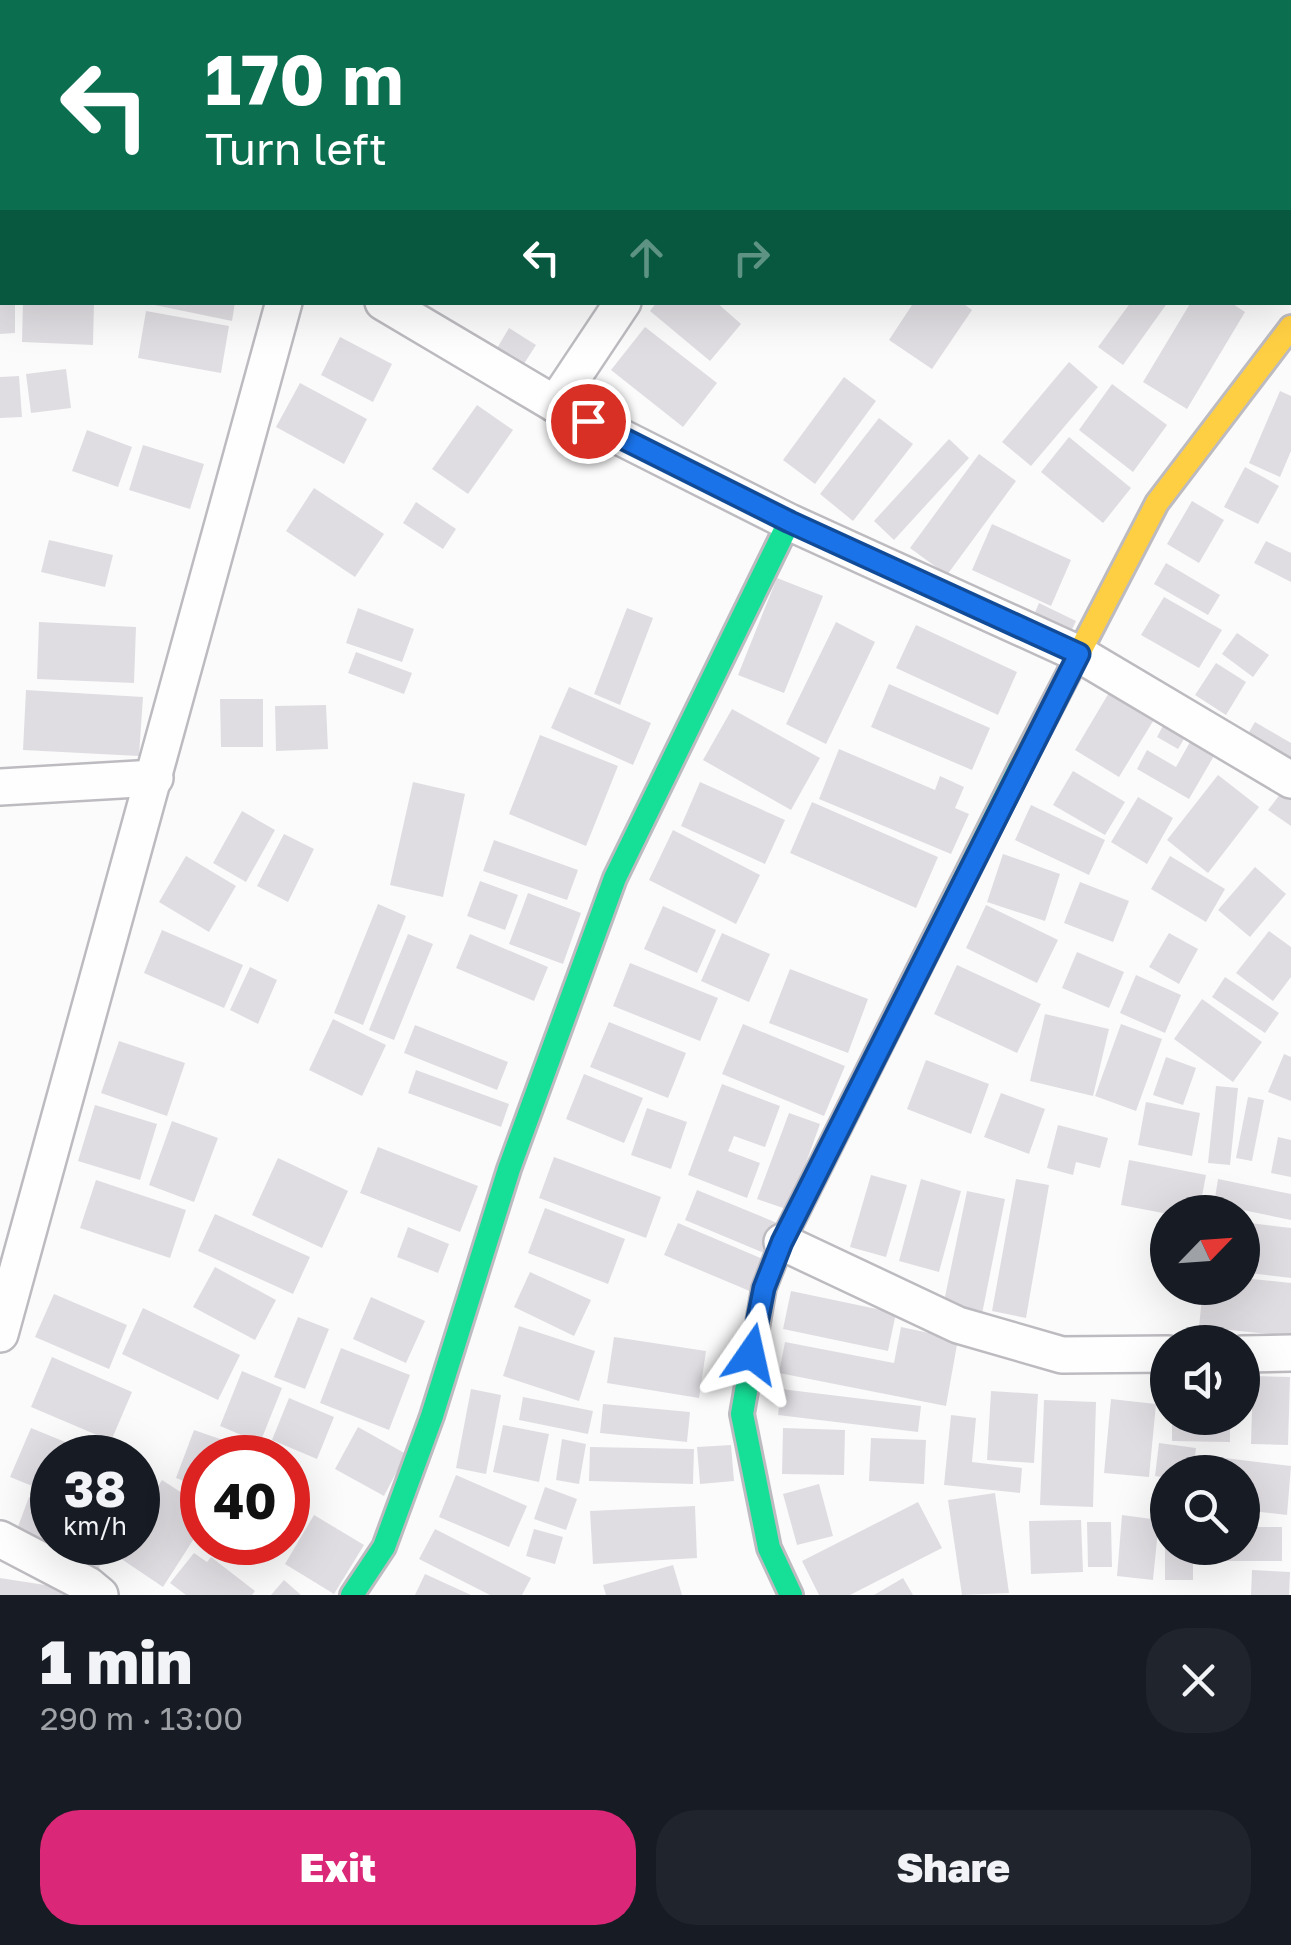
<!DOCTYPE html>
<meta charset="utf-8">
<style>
:root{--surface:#171b24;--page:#20242c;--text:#f1f3f6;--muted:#9ea1a6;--accent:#db2777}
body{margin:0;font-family:"Golos Text",sans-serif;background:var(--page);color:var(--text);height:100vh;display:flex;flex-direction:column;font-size:38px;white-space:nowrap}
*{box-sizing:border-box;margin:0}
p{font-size:32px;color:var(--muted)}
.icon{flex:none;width:55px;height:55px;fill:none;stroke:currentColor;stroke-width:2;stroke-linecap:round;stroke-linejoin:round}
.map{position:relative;height:1595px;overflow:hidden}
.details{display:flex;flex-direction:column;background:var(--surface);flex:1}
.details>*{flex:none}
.banner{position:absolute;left:0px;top:0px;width:1292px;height:305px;box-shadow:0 10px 40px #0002;background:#0b6e4f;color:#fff;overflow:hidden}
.needle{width:65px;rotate:65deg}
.buttons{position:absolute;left:1150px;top:1195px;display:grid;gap:20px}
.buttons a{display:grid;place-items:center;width:110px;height:110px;border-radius:50%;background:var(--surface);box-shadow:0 10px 40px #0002;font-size:50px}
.speed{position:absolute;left:30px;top:1435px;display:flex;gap:20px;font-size:50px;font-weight:700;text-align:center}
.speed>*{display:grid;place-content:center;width:130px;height:130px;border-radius:50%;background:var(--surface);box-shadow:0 10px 40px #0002;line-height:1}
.speed small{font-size:25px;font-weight:400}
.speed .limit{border:15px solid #d22;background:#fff;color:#111}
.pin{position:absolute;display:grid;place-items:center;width:85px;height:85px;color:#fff;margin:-42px;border:5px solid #fff;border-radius:50%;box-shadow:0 2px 10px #0007}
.me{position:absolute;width:110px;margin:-55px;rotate:11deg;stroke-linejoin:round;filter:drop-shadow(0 0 8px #0008)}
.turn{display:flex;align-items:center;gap:35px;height:210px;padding:0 40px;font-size:45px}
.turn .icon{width:130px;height:130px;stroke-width:2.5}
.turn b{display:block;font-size:70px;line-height:85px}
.lanes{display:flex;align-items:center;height:95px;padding:0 40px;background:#0003;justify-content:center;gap:50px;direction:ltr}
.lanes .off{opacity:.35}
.round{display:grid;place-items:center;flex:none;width:105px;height:105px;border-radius:40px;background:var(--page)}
.headline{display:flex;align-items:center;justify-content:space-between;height:170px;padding:0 40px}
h1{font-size:60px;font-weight:800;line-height:75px}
.primary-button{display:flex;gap:20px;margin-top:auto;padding:20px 40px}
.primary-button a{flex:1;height:115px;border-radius:40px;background:var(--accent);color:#fff;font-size:40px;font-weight:800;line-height:115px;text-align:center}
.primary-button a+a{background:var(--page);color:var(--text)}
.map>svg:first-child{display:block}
.building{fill:#e0dde2}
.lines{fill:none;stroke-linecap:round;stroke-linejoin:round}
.street-casing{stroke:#bdbbc0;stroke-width:40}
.fast-casing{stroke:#bdbbc0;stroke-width:28}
.slow-casing{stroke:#bdbbc0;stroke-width:28}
.street{stroke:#fefefe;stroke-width:35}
.fast{stroke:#16e098;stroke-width:22}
.slow{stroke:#ffcf43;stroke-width:22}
.route-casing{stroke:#114b97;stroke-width:25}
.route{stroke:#1a73e8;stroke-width:18}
</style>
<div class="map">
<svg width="1291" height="1595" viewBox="0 0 1291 1595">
<rect width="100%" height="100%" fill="#fbfbfb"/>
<g class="building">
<polygon points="0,302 15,302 15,333 0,334"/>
<polygon points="23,302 94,302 93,345 22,342"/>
<polygon points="140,302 235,302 232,321"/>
<polygon points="657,302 716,302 741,324 710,361 650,311"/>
<polygon points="914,302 961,302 972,310 932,369 889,340"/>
<polygon points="1131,302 1168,302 1123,365 1098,347"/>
<polygon points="1191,302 1230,302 1245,312 1187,409 1143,382"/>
<polygon points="146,311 229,326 221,373 138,358"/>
<polygon points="645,327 717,383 683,427 611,370"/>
<polygon points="509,328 536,345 522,367 496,350"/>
<polygon points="340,337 392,364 373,402 321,375"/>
<polygon points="1069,362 1098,387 1031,466 1002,442"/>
<polygon points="66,369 71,408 31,413 26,374"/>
<polygon points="19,376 22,417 0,418 0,377"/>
<polygon points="844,377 876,401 815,484 783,460"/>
<polygon points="300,383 367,419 344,464 276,427"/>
<polygon points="1112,384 1167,425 1133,472 1079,430"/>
<polygon points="1280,391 1291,396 1291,451 1280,477 1249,463"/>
<polygon points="477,405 513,430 468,494 432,469"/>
<polygon points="879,418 913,444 853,521 820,494"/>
<polygon points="87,430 132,447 118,487 72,471"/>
<polygon points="1069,437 1131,488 1103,523 1041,472"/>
<polygon points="949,439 969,458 894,540 874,521"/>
<polygon points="143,445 204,464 190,509 129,490"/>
<polygon points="979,454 1016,481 947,575 910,548"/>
<polygon points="1245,467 1279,486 1258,524 1224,507"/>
<polygon points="314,488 384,534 355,577 286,531"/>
<polygon points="1192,501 1224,520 1199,563 1167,544"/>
<polygon points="416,502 456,529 443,549 403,523"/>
<polygon points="992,524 1071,560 1051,606 972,570"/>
<polygon points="49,540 113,555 105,587 41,572"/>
<polygon points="1266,541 1291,553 1291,582 1254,563"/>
<polygon points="1166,563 1220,595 1208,615 1154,584"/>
<polygon points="777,578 823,596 784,693 738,675"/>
<polygon points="1164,597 1222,630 1199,668 1141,635"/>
<polygon points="1039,603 1076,621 1066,642 1030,624"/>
<polygon points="358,608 414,629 402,662 346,643"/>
<polygon points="627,608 653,618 620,705 594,694"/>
<polygon points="39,622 136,627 134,683 37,679"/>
<polygon points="836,622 875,642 826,744 786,724"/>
<polygon points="916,625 1017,672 998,715 896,668"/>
<polygon points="1237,633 1269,655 1253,677 1222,654"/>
<polygon points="356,652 412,673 404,694 348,673"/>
<polygon points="1216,663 1246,682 1226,715 1195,695"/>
<polygon points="889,684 990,728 972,770 871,727"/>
<polygon points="569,687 651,723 633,765 551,728"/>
<polygon points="26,690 143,697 139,756 23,750"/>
<polygon points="1110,691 1155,718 1119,777 1075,750"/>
<polygon points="220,699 263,699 263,747 221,747"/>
<polygon points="326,705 328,749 276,751 275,706"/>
<polygon points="732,709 820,758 791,810 703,760"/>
<polygon points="1165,722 1187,734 1178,749 1157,737"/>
<polygon points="1255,722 1291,743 1291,773 1242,744"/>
<polygon points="540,735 618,766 586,846 509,814"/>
<polygon points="1194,735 1218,749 1189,799 1137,769 1147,750 1176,767"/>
<polygon points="839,749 935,790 940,776 964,787 955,808 969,814 951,854 819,799"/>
<polygon points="1073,771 1125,802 1105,835 1053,805"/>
<polygon points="1218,775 1259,807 1208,873 1167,840"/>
<polygon points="413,782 465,794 443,897 390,885"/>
<polygon points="700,782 785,820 765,864 681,826"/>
<polygon points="1281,793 1291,800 1291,826 1268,810"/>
<polygon points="1138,797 1173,818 1147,864 1111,842"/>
<polygon points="812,802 938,857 916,908 790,853"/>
<polygon points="1031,805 1105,840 1089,875 1015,840"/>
<polygon points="242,811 275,830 246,882 213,863"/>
<polygon points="673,830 760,875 736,924 649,880"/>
<polygon points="284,834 314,849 288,902 257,886"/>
<polygon points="494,840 578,870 567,900 483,871"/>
<polygon points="1003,854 1060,874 1045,921 987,902"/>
<polygon points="186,856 236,886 209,932 159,902"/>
<polygon points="1170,856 1225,889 1206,922 1151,889"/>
<polygon points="1255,867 1286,894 1250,937 1218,910"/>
<polygon points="480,881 518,895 505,930 467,916"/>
<polygon points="1080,882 1129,901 1113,942 1064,923"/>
<polygon points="528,893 581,913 563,964 509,944"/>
<polygon points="378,904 406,916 363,1025 334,1013"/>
<polygon points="986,905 1058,940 1037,983 966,948"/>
<polygon points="663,906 716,930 697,973 644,949"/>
<polygon points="162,930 243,965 224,1008 144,973"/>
<polygon points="1269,931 1291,947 1291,977 1273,1001 1236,973"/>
<polygon points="722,933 770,954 749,1002 701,981"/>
<polygon points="1169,933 1198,949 1179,984 1149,967"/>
<polygon points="408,934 433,944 394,1040 369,1030"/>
<polygon points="470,934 548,967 534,1001 456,968"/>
<polygon points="1077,952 1124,972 1109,1008 1062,988"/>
<polygon points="630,963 718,998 700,1041 613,1006"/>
<polygon points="957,965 1041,1004 1017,1053 934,1014"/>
<polygon points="250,967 277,980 258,1024 230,1010"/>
<polygon points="790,969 868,999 848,1053 769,1023"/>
<polygon points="1136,975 1181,995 1165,1033 1120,1013"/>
<polygon points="1225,977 1279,1013 1265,1033 1212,997"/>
<polygon points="1202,999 1262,1042 1233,1082 1174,1039"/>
<polygon points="1045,1014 1109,1029 1093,1096 1030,1081"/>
<polygon points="333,1019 386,1045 362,1096 309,1070"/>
<polygon points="609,1022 686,1053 668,1098 590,1067"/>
<polygon points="743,1024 845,1066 824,1116 722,1074"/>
<polygon points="1121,1024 1162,1039 1136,1111 1095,1096"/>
<polygon points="415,1025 508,1062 497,1090 404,1053"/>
<polygon points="119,1041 185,1063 167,1116 101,1093"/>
<polygon points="1284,1054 1291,1057 1291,1101 1268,1092"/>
<polygon points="1166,1057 1196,1068 1183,1105 1153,1095"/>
<polygon points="926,1060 989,1084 971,1134 907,1109"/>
<polygon points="416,1070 509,1104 501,1127 408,1093"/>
<polygon points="584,1074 643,1098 624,1143 566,1119"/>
<polygon points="722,1084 780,1106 765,1147 734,1136 728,1151 760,1163 747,1198 688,1175"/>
<polygon points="1216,1086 1238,1088 1230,1165 1208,1163"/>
<polygon points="1001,1093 1045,1109 1029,1154 984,1137"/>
<polygon points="1248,1097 1264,1100 1252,1161 1236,1158"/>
<polygon points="1146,1102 1200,1113 1192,1156 1138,1145"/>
<polygon points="95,1105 157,1124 140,1180 78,1161"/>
<polygon points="647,1108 687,1122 671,1169 631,1155"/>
<polygon points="789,1113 820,1124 789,1210 757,1199"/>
<polygon points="172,1121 218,1138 194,1202 149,1185"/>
<polygon points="1058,1125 1108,1138 1100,1168 1076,1162 1073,1175 1047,1168"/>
<polygon points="1278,1137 1291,1140 1291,1177 1271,1173"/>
<polygon points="378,1147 478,1186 460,1232 360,1193"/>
<polygon points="554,1157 661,1197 646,1238 539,1198"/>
<polygon points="278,1158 348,1191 322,1248 252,1215"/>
<polygon points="1129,1160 1206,1175 1199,1212 1168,1214 1121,1205"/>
<polygon points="871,1175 907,1185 886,1257 850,1247"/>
<polygon points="921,1179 961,1191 939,1272 899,1261"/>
<polygon points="1016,1179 1049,1185 1026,1318 992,1311"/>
<polygon points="1218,1179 1291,1194 1291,1220 1214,1204"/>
<polygon points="96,1180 186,1210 170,1258 80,1228"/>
<polygon points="697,1190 782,1225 769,1255 685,1220"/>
<polygon points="967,1191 1005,1199 981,1319 942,1311"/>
<polygon points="545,1208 625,1239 608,1284 528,1253"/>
<polygon points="215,1214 310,1257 293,1294 198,1251"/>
<polygon points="1242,1222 1291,1228 1291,1278 1242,1272"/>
<polygon points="678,1223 765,1260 752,1292 664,1255"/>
<polygon points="408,1227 449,1244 438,1273 397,1257"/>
<polygon points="215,1267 276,1300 255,1340 193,1307"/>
<polygon points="530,1272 591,1300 574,1336 514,1307"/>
<polygon points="1242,1278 1291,1283 1291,1336 1199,1327 1203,1288 1242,1288"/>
<polygon points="791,1291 896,1313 888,1351 783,1329"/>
<polygon points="54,1294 127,1325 109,1369 35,1337"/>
<polygon points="371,1297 425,1321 406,1363 353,1339"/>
<polygon points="143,1308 240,1355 218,1400 122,1354"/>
<polygon points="298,1317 329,1329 305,1389 274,1377"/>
<polygon points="519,1326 595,1351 579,1401 503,1376"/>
<polygon points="901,1327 958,1339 946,1406 779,1373 785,1342 894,1363"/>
<polygon points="614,1337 706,1351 699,1398 607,1383"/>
<polygon points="341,1348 410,1375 389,1430 320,1403"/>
<polygon points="52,1357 132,1392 111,1441 31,1407"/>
<polygon points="242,1371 282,1388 260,1443 220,1426"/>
<polygon points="1253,1376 1290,1377 1288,1445 1251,1444"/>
<polygon points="471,1389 501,1395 486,1474 456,1468"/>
<polygon points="781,1389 921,1406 918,1432 778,1415"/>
<polygon points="991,1391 1038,1394 1034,1463 987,1460"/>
<polygon points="523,1397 593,1411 588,1434 519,1420"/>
<polygon points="289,1398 334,1417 317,1459 272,1440"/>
<polygon points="1111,1399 1156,1404 1149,1477 1104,1473"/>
<polygon points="1044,1400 1096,1402 1093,1507 1040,1505"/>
<polygon points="603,1404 690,1412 687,1442 600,1433"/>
<polygon points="951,1415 976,1418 972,1462 1022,1468 1020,1493 944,1485"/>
<polygon points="1172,1418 1230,1418 1230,1442 1172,1441"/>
<polygon points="503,1425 549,1434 539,1482 493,1472"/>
<polygon points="358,1427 406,1454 384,1496 335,1469"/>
<polygon points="31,1428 102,1457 102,1458 52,1458 52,1494 10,1477"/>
<polygon points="783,1428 845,1430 844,1475 782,1474"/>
<polygon points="194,1430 249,1449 246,1458 202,1458 202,1488 176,1478"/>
<polygon points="871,1438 926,1440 924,1484 869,1481"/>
<polygon points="562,1439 586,1444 579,1484 556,1480"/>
<polygon points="1159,1443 1196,1448 1193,1472 1168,1472 1168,1478 1155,1476"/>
<polygon points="731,1445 734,1481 700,1484 697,1447"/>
<polygon points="590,1447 694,1449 693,1484 589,1481"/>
<polygon points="1208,1456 1291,1466 1287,1515 1242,1510 1242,1472 1206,1472"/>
<polygon points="456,1475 527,1506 509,1547 439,1517"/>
<polygon points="162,1480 202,1506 202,1526 163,1587 114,1554 122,1542 138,1542 138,1518"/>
<polygon points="1163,1483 1168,1484 1168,1511 1157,1508"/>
<polygon points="819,1484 833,1536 797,1545 783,1494"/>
<polygon points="545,1487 577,1499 566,1530 534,1519"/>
<polygon points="995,1493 1009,1593 962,1595 948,1500"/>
<polygon points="29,1497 52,1506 52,1542 109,1542 97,1573 13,1540"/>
<polygon points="918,1502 942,1548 850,1595 819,1595 802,1561"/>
<polygon points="695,1506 697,1558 593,1564 590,1511"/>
<polygon points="314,1515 364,1545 334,1594 285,1564"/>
<polygon points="1122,1515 1159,1520 1153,1580 1117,1576"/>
<polygon points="1081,1520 1083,1572 1031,1574 1029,1521"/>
<polygon points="1087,1522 1111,1522 1112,1567 1088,1567"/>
<polygon points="1242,1527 1282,1527 1282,1561 1193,1561 1193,1580 1165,1580 1165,1548 1242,1548"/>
<polygon points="435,1529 531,1578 522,1595 490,1595 419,1559"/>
<polygon points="534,1529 563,1537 555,1564 526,1556"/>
<polygon points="194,1553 207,1562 211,1557 255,1591 252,1595 186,1595 170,1583"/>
<polygon points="673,1565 682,1595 606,1595 603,1585"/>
<polygon points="1252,1570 1290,1572 1289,1595 1251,1595"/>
<polygon points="425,1574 471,1595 415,1595"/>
<polygon points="0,1578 77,1590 76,1595 0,1595"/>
<polygon points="903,1578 913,1595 874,1595"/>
<polygon points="284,1580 301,1595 271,1595"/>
</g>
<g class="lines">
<defs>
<g id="street">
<polyline points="417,2 418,0"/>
<polyline points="826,2 828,0"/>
<polyline points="0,103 2,103"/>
<polyline points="383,302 555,404 789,522 1079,654 1291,780"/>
<polyline points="555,404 623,302"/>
<polyline points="0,787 155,778"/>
<polyline points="782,1242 958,1325 1062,1355 1168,1354"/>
<polyline points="0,1334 284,302"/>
<polyline points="1242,1354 1291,1353"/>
<polyline points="0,1539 88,1585 100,1595"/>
</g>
<g id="fast">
<polyline points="1090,0 1093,2"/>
<polyline points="1290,85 1291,85"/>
<polyline points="1290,154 1291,155"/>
<polyline points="352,1595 384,1547 432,1416 509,1169 615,878 789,522"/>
<polyline points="791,1595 769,1548 742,1414 764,1288 782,1242 1021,765"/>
</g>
<g id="slow">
<polyline points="1179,0 1182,2"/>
<polyline points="1021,765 1157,503 1291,327"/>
</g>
</defs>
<use href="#street" class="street-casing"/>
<use href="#fast" class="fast-casing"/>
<use href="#slow" class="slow-casing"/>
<use href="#street" class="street"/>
<use href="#fast" class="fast"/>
<use href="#slow" class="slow"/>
</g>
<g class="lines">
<defs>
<polyline id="route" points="588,421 790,522 1079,654 782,1242 764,1288 751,1354"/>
</defs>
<use href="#route" class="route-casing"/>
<use href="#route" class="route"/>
</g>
</svg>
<div class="buttons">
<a><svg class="needle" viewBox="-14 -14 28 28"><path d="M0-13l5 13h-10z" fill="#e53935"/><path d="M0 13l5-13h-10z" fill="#9ea1a6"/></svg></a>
<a><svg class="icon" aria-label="sound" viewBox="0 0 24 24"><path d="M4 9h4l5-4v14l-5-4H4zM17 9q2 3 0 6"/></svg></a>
<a><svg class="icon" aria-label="search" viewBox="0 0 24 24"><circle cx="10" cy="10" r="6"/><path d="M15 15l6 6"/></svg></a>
</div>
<div class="speed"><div>38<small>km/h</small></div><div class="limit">40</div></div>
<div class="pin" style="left:588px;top:421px;background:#d93025"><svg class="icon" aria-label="arrive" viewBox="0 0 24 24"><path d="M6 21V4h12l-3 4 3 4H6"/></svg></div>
<svg class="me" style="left:751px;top:1354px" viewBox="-20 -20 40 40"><path d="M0-17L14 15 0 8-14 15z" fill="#1a73e8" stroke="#fff" stroke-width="4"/></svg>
<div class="banner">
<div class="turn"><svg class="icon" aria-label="left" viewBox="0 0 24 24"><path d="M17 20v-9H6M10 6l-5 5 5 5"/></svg><div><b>170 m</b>Turn left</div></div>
<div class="lanes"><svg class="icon" aria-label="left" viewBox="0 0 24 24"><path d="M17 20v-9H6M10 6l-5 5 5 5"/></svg><svg class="icon off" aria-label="ahead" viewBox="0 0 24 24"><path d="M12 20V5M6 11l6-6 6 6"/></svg><svg class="icon off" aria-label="right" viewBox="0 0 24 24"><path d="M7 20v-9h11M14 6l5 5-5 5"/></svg></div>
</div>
</div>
<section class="details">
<div class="headline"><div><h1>1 min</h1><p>290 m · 13:00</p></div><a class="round"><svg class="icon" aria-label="close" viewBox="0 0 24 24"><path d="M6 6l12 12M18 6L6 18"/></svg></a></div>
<div class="primary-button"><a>Exit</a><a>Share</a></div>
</section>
